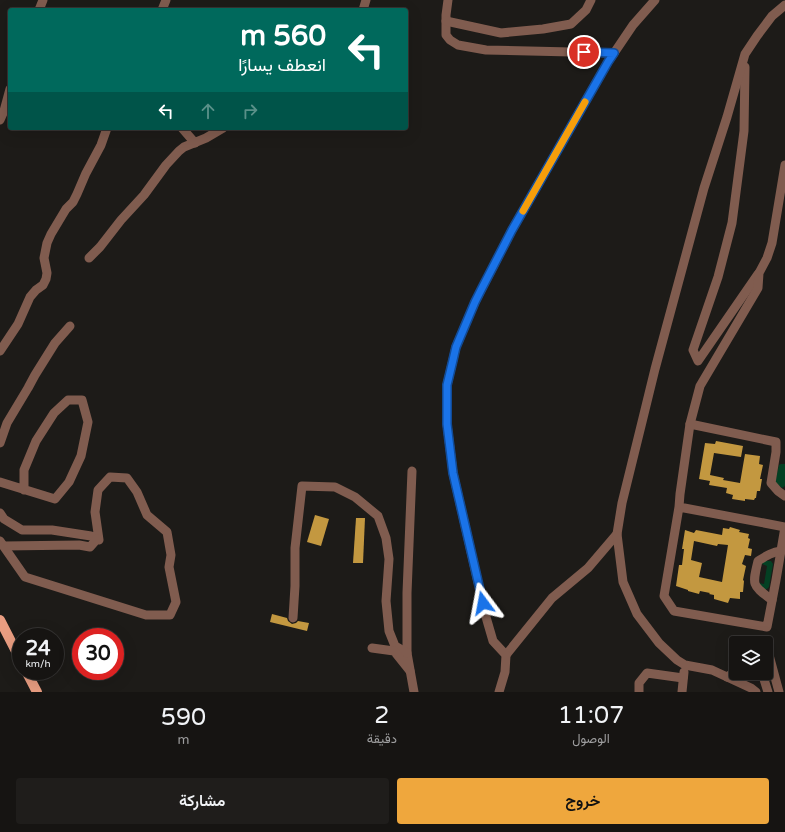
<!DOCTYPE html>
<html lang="ar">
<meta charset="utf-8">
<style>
:root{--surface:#161412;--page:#1f1d1b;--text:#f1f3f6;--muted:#9e9e9f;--line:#353332;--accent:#efa73d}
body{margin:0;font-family:"Varela Round",Vazirmatn,sans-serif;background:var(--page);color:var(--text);direction:rtl;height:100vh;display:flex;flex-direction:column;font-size:15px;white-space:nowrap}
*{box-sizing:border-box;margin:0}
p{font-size:13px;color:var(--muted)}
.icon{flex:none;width:22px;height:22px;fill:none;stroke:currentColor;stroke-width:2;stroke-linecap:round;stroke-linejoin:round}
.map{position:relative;height:692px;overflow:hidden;direction:ltr}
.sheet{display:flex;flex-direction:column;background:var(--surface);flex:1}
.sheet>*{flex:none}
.hud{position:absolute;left:8px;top:8px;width:400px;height:122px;border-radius:4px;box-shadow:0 4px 16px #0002,0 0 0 1px var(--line);direction:rtl;background:#00695c;color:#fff;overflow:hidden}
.controls{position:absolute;left:729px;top:636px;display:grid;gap:8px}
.controls a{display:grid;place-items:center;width:44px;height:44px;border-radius:4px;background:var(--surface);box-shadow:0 4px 16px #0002,0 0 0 1px var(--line);font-size:20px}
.speed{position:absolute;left:12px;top:628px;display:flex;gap:8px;font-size:20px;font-weight:700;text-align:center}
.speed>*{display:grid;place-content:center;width:52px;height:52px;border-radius:50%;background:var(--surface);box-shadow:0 4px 16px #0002,0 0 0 1px var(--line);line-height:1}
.speed small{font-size:10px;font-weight:400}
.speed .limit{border:6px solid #d22;background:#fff;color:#111}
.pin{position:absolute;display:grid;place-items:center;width:34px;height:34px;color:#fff;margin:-17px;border:2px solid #fff;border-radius:50%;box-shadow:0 1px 4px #0007}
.me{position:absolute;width:44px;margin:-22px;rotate:347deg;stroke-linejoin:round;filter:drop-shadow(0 0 3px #0008)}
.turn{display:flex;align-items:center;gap:14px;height:84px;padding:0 16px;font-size:18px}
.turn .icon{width:52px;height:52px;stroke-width:2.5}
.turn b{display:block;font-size:28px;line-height:34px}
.lanes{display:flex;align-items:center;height:38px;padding:0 16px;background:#0003;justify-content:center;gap:20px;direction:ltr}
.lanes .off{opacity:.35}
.eta{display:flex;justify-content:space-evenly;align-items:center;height:68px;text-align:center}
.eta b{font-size:24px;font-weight:600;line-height:28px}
.button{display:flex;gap:8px;margin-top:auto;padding:8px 16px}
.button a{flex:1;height:46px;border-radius:4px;background:var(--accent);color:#111;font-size:16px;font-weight:600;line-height:46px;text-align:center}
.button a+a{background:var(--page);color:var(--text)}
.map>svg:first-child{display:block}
.green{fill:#044023}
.building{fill:#c39840;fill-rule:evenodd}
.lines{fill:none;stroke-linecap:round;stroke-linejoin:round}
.minor{stroke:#805c4f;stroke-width:9}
.major{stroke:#e99d81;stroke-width:10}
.route-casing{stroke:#114b97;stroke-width:10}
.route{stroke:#1a73e8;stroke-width:7}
.slow{stroke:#f59e0b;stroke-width:7}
</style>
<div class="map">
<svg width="785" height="692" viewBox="0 0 785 692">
<rect width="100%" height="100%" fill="#1d1b18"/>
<g class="green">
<polygon points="781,464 785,464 785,486 782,488 775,482 779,465"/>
<polygon points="763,561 771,561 773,564 769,587 767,589 764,589 759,584 759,583 764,584 767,566 762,564"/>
</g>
<g class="building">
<polygon points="716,441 743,446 741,457 714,453 710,475 724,478 723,480 740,483 745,454 760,456 759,464 763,465 760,479 762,479 760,491 757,491 756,498 755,498 754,500 745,499 745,501 732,499 733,495 726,493 727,488 709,485 710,481 699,479 705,443 715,444"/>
<polygon points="315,515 329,519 321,546 307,542"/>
<polygon points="356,518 365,518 363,563 353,563"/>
<path d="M730,527L740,530L739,532L749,534L748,538L750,539L748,548L752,549L751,556L745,555L742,564L746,566L743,580L744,581L743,592H740V599L730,598L728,603L714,599V595L709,594L710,593L700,591L699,594L688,591V590L676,586L679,565H682L684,549H682L685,530L694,533L696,530L722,535L723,528L729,529ZM694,541L717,546L718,544L728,545L722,582L699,577L702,563L691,560Z"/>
<polygon points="272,614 287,618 288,621 292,624 296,623 298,621 309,623 307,631 270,622"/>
</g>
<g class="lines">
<g class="minor">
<polyline points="448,0 446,15 446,35 450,40 458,45 486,50 614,53"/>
<polyline points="39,10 43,0"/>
<polyline points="162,10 166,0"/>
<polyline points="363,10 366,0"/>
<polyline points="446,21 501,33 543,29 571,24 586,10 591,0"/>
<polyline points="745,67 744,131 732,223 718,277 693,350 698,361 758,274"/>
<polyline points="0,120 4,111 10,89"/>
<polyline points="182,128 195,143"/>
<polyline points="89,258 100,247 121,220 144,195 166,165 179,151 184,147 206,138 223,128"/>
<polyline points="0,351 18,324 30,297 36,290 43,285 46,279 47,273 44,258 47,243 51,234 66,209 73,202 77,194 86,173 101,145 107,128"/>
<polyline points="690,424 776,442 776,452 771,483 778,491 785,496"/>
<polyline points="0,443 7,423 28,388 35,375 55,343 70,326"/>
<polyline points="412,471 407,593 407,653 414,692"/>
<polyline points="0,482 55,499 69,482 81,456 88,422 82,400 68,400 54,413 36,441 24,470 24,490"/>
<polyline points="679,507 785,527 776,580 767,627 674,611 664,596 679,507 680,494 690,424 700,386 758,288 759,273 767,258 772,243 785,165"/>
<polyline points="0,513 4,519 22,530 52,530 91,536 99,540 95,512 98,490 110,477 127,478 137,492 147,515 167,532 171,555 169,567 176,602 170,615 146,615 25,577 0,541"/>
<polyline points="4,546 79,545 90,547 97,539"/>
<path d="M772,600C752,585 752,586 758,561C766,556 772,552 781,551"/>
<polyline points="293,618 295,586 295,548 302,486 335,487 355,497 378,516 386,538 389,559 386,601 389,631 395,646 407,653"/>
<polyline points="766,644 779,692"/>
<polyline points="372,648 394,651 410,671"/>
<polyline points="506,655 552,598 588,568 617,534"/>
<polyline points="762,673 768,692"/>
<polyline points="727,677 736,671"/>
<polyline points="499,692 505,672 506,655 493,641 486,617 453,473 447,424 447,385 456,347 475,302 512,230 608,62 633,25 655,0"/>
<polyline points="639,692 639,683 647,673 683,678"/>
<polyline points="682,692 684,672"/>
<polyline points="756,692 751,688 712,670 685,665 677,660 659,643 637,614 623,582 617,534 622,503 642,422 655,369 704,188 727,117 745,54 757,36 772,16 785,5"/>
</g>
<g class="major">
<polyline points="0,620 21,661"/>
<polyline points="26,671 37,692"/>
</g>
</g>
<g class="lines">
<defs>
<polyline id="route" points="483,603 453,473 447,424 447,385 453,360 456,347 475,302 481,290 512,230 608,62 614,53 584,52"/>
</defs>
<use href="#route" class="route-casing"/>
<use href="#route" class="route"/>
<polyline class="slow" points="523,211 585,102"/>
</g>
</svg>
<div class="controls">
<a><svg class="icon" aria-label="layers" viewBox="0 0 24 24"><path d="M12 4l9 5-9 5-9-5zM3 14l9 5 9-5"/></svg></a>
</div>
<div class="speed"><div>24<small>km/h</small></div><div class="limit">30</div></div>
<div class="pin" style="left:584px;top:52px;background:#d93025"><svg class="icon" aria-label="arrive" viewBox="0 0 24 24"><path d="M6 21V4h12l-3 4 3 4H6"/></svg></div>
<svg class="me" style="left:483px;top:603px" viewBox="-20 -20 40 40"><path d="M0-17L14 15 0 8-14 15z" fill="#1a73e8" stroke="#fff" stroke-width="4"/></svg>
<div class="hud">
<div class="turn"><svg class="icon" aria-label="left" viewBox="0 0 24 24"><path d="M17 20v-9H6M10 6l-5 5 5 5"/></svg><div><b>560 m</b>انعطف يسارًا</div></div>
<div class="lanes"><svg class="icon" aria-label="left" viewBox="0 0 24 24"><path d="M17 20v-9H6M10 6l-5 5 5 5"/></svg><svg class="icon off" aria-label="ahead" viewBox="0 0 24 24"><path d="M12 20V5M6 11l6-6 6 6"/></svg><svg class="icon off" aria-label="right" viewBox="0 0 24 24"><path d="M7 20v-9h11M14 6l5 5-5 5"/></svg></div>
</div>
</div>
<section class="sheet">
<div class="eta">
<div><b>11:07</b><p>الوصول</p></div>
<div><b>2</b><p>دقيقة</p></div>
<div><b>590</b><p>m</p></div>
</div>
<div class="button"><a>خروج</a><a>مشاركة</a></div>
</section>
